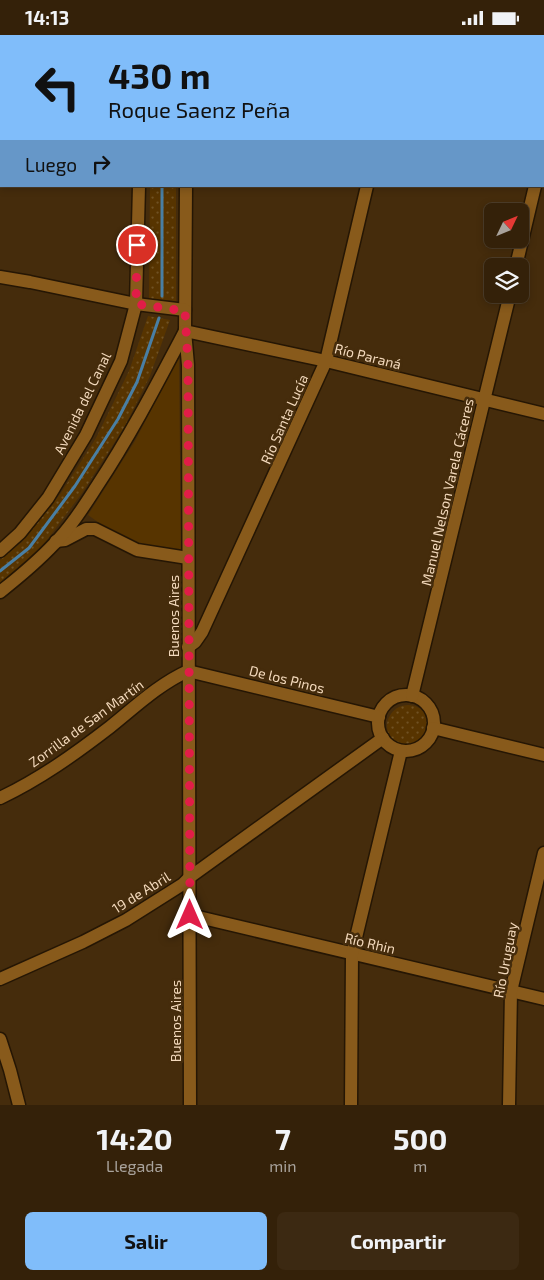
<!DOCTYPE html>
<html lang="es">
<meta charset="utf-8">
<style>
:root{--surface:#342109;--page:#3c2912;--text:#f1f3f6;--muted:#a9a39c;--line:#4e3e2a;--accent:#80bdfa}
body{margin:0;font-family:"Exo 2",sans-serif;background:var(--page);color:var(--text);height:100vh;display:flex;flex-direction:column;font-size:19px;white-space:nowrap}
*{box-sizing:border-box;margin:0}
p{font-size:16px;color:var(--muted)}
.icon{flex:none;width:28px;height:28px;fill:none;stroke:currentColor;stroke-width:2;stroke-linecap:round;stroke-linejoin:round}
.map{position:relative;height:1070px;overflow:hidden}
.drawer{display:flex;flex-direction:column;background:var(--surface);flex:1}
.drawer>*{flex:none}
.guide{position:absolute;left:0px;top:0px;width:545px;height:152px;box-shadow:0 2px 8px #0003,0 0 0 1px var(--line);background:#80bdfa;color:#111;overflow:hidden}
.needle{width:32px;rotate:47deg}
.fabs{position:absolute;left:484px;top:168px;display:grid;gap:10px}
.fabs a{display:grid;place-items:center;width:45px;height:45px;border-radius:8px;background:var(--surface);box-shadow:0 2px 8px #0003,0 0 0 1px var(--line);font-size:25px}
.pin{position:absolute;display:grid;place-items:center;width:42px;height:42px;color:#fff;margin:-21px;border:2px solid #fff;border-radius:50%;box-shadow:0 1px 5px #0007}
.me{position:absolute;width:55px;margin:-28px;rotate:0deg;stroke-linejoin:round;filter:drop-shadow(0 0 4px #0008)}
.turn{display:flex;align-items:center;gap:18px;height:105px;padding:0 25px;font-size:22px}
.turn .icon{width:65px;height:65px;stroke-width:2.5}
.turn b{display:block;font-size:35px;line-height:42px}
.then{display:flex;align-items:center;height:48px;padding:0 25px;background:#0003;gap:10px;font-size:19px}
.eta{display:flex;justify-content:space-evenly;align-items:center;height:85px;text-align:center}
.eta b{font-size:30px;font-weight:700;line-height:35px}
.button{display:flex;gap:10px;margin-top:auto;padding:10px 25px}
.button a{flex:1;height:58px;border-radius:8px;background:var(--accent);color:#111;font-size:20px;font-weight:700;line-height:58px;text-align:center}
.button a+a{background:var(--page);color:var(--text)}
.status{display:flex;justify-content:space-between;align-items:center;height:35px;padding:0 25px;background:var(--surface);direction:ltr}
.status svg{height:14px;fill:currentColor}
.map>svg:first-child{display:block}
.grass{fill:url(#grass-dots)}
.green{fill:#573400}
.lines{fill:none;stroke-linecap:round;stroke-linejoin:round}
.stream{stroke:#497fa4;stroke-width:3}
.minor-casing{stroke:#251604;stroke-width:15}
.major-casing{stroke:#251604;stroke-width:15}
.minor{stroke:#885a1b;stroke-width:12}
.major{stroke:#ae8297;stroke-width:12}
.route{stroke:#e11d48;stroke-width:9;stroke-dasharray:0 16.2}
.labels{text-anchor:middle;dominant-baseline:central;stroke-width:5;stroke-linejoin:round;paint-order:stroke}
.street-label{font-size:14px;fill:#f3d9bc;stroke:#452c0c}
</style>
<div class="status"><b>14:13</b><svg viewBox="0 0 49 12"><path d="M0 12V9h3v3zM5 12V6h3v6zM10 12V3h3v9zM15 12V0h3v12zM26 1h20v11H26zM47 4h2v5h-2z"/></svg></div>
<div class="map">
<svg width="544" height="1070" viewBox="0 0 544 1070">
<defs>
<pattern id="grass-dots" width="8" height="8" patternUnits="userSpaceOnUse" patternTransform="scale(1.25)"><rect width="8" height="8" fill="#573400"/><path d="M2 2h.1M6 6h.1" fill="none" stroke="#705123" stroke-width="1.8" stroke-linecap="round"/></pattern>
</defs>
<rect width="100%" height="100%" fill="#452c0c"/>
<g class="grass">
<polygon points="150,151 176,151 176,266 149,264"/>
<polygon points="148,281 170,285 150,341 125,391 82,458 38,517 0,548 0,525 22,507 61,458 96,403 129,336"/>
<circle cx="408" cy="691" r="21"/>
</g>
<polygon class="green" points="179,321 181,519 133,512 88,480 135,406"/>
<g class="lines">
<g class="stream">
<polyline points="163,1 163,0"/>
<polyline points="162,261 162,151"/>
<polyline points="0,536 29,513 75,451 118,384 137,347 159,283"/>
</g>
<defs>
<g id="minor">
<polyline points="138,0 138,1"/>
<polyline points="432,0 437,1"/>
<polyline points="57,1 59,0"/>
<polyline points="189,1 189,0"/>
<polyline points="401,1 401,0"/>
<polyline points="0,77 1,75"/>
<polyline points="544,117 544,116"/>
<polyline points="186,151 185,296 188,330 190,1070"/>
<polyline points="516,231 535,151"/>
<polyline points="0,242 30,247 136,269 185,275"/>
<polyline points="185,296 326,326 544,379"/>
<polyline points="56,506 65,505 86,494 95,494 137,515 188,523"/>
<polyline points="0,516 20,498 48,463 86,400 121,326 136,269 139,151"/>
<path d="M0,557C19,542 38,526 54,509C71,492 84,471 97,451C130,401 157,349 185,296"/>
<polyline points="188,612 195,607 202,597 326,326 367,151"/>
<circle cx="406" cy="688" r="28"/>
<polyline points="412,661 510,259"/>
<polyline points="433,693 544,720"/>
<path d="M0,763C40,744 75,719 110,692C135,672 159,649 188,636L379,682"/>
<polyline points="190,880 544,964"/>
<polyline points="0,944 83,907 126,885 183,849 190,842 383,703"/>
<polyline points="0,1004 10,1035 19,1070"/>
<polyline points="351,1070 352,919 401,716"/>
<polyline points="509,1070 511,956 544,818"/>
</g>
<polyline id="major" points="515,0 520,1"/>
</defs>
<use href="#minor" class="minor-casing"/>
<use href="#major" class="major-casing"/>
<use href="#minor" class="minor"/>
<use href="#major" class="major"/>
</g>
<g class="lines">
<polyline class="route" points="137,210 136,269 185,276 188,330 190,880"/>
</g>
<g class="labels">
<g class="street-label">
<text transform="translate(368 321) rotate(14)">Río Paraná</text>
<text transform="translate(82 368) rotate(-64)">Avenida del Canal</text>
<text transform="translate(284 384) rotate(-66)">Río Santa Lucía</text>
<text transform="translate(447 457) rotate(-77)">Manuel Nelson Varela Cáceres</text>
<text transform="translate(173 581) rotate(-90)">Buenos Aires</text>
<text transform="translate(287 644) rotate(14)">De los Pinos</text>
<text transform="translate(86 688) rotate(-36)">Zorrilla de San Martín</text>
<text transform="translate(141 857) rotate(-32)">19 de Abril</text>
<text transform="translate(370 908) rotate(13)">Río Rhin</text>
<text transform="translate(505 925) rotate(-79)">Río Uruguay</text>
<text transform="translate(175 986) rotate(-90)">Buenos Aires</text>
</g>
</g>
</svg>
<div class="fabs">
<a><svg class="needle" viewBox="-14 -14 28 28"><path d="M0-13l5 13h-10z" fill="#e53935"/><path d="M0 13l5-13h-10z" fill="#a9a39c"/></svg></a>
<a><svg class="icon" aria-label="layers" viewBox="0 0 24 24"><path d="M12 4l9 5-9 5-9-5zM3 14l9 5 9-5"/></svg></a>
</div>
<div class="pin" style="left:137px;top:210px;background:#d93025"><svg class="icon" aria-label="arrive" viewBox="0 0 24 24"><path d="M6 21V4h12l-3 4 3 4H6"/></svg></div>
<svg class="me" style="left:190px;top:880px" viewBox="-20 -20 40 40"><path d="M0-17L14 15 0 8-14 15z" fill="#e11d48" stroke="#fff" stroke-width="4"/></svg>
<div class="guide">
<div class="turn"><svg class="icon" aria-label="left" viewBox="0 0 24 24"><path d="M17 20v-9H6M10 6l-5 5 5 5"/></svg><div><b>430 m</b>Roque Saenz Peña</div></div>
<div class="then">Luego<svg class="icon" aria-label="right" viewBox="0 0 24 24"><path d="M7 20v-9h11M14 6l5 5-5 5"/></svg></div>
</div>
</div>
<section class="drawer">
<div class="eta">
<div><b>14:20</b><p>Llegada</p></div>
<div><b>7</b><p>min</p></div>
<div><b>500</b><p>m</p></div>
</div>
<div class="button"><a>Salir</a><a>Compartir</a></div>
</section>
